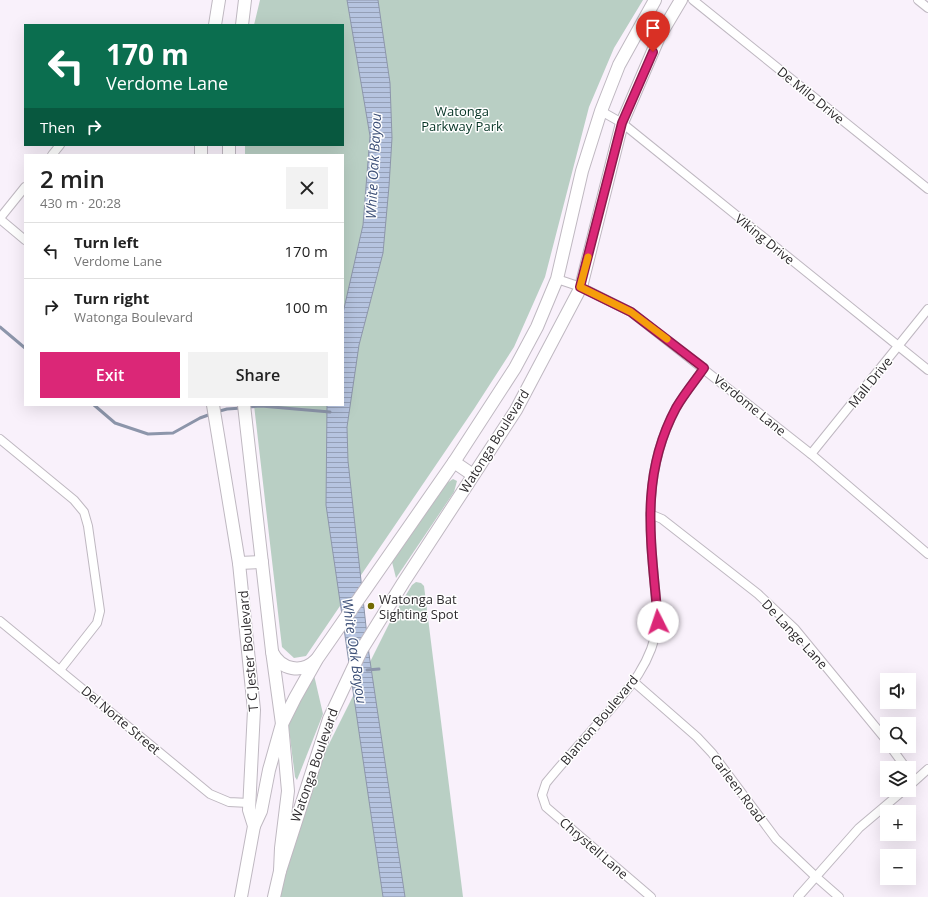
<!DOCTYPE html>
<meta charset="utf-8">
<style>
:root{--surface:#fff;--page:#f2f2f2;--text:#222;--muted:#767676;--line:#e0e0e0;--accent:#db2777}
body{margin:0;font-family:"Open Sans",sans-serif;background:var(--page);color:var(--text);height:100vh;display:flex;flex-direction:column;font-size:15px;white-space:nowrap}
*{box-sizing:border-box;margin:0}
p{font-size:13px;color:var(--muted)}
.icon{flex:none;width:22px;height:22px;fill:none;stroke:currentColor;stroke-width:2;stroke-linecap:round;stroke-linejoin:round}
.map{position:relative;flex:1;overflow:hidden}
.sheet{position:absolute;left:24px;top:154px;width:320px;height:252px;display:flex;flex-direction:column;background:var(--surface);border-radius:0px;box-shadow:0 4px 16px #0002}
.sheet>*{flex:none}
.guide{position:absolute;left:24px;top:24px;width:320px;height:122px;border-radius:0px;box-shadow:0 4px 16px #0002;background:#0b6e4f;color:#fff;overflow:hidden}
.tools{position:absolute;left:880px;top:673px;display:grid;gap:8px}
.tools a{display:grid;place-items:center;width:36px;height:36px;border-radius:0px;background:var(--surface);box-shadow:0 4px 16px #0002;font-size:20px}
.pin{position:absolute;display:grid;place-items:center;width:34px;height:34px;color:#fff;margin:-41px -17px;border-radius:50% 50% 50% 0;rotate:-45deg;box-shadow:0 0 4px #0007}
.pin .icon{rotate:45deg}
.me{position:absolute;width:44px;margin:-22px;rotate:356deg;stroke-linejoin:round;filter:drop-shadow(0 0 3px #0008)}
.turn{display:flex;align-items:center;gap:14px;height:84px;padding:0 16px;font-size:18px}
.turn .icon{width:52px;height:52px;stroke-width:2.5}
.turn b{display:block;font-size:28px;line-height:34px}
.then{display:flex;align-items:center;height:38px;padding:0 16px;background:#0003;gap:8px;font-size:15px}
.round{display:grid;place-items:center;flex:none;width:42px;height:42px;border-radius:0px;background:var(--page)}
.headline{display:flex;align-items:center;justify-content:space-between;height:68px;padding:0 16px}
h1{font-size:24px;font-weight:600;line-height:30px}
.action{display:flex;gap:8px;margin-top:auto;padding:8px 16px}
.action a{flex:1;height:46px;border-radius:0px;background:var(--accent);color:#fff;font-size:16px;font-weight:600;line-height:46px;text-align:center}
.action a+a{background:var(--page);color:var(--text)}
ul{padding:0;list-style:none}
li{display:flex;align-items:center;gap:12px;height:56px;padding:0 16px;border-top:1px solid var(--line)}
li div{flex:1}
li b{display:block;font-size:15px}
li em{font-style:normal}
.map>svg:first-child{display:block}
.green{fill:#b9cfc4}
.water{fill:url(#water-rules);stroke:#8d96ab}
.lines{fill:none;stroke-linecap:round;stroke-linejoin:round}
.stream{stroke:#8d96ab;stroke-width:3}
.street-casing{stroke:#bfb8c1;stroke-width:10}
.secondary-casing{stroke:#bfb8c1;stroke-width:14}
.street{stroke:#fff;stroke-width:8}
.secondary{stroke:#fff;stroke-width:12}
.route-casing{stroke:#8e194d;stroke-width:10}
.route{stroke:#db2777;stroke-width:7}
.slow{stroke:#f59e0b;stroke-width:7}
.poi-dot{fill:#736a02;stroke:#fff;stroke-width:1.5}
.labels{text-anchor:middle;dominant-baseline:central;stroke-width:3;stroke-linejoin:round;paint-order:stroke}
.street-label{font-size:13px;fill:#2e2b2e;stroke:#fff}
.park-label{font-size:13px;fill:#033223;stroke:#fff}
.poi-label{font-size:13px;fill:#2e2b2e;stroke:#fff;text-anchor:start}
.water-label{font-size:14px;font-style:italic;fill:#3d5078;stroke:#fff}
</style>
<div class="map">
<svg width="928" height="897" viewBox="0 0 928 897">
<defs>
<pattern id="water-rules" width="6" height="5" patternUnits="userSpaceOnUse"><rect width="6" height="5" fill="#b6c4e0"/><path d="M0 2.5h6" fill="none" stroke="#949fb6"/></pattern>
</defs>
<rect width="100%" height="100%" fill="#f9f1fb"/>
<g class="green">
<polygon points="260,0 643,0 614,48 589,107 545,277 514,347 474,409 306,656 294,658 282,647 254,405 343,405 343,155 245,155 245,145 343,145 343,25 254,25"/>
<polygon points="453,479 457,481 454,492 396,578 392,562 447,483"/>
<polygon points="416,582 421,583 424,586 463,897 279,897 293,834 322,758 392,618 412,585"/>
<polygon points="314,675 323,714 297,780 295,777 288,722"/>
</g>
<polygon class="water" points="347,0 378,0 390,83 392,138 389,186 383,253 359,345 347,427 348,461 369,654 405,897 383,897 326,505 327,405 343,405 343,313 363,225 370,136"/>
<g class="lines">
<g class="stream">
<polyline points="0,327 25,348"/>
<polyline points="94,405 115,423 148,434 173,433 200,418 211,414"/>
<polyline points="248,407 261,406 330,412"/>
<polyline points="216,412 227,409 242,408"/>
<polyline points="367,670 379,669"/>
</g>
<defs>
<g id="street">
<polyline points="693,0 928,189"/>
<polyline points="918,0 928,8"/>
<polyline points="601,111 622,123 928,370"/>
<polyline points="52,155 60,145"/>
<polyline points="0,218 25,187"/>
<polyline points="0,219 25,240"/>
<polyline points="557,279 581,287 631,312 811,454 928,554"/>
<polyline points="0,439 74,500 84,512 88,526 100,611 97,623 60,670"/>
<polyline points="811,454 928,309"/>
<polyline points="650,514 662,519 758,594 795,629 887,741"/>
<polyline points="0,621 210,794 229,802 249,803"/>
<polyline points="634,682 697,737 712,753 776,839 815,876 839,897"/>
<polyline points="890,746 906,768"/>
<polyline points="909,786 928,769"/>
<path d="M651,897L546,807L542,795L546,783C563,762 582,742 600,721C628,690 652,665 658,622C652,546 638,479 676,408C684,394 695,381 704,368"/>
<polyline points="798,897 859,828 904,790"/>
</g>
<g id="secondary">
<polyline points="215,25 219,0"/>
<polyline points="242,25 245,0"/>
<polyline points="201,155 201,145"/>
<polyline points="229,155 229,145"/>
<polyline points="213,405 239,563 254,710 249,810 254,826 241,897"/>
<polyline points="244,405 272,651 282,724 288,791 281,848 280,871 274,897"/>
<polyline points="454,462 473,475"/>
<polyline points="239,563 262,562"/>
<path d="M272,652C281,670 302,674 316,660"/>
<polyline points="254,826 261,811 269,770 282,724 295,698 317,659 454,462 515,368 537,327 557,279 582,171 601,111 619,65 655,0"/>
<polyline points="280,871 329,719 362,649 403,583 516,410 581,287 622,123 659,37 681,0"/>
</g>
</defs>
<use href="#street" class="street-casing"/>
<use href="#secondary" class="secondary-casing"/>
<use href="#street" class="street"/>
<use href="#secondary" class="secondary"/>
</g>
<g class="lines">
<defs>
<path id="route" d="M653,52L622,123L580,287L631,312L704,368C695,381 684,394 676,408C638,479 652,546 658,622"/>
</defs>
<use href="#route" class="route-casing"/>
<use href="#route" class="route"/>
<polyline class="slow" points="588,257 580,287 631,312 667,339"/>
</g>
<circle class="poi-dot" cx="371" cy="606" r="4"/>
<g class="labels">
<g class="street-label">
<text transform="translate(811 95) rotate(39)">De Milo Drive</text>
<text transform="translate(765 239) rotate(39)">Viking Drive</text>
<text transform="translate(870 382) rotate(-51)">Mall Drive</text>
<text transform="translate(750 405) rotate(39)">Verdome Lane</text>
<text transform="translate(494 441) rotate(-58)">Watonga Boulevard</text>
<text transform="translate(795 634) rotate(47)">De Lange Lane</text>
<text transform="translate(248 651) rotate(-95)">T C Jester Boulevard</text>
<text transform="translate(121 720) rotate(40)">Del Norte Street</text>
<text transform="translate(599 720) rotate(-50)">Blanton Boulevard</text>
<text transform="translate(314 765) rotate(-71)">Watonga Boulevard</text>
<text transform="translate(738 788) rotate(53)">Carleen Road</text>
<text transform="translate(594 848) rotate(41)">Chrystell Lane</text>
</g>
<g class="park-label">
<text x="462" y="111">Watonga<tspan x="462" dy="15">Parkway Park</tspan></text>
</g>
<g class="poi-label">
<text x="379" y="599">Watonga Bat<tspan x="379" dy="15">Sighting Spot</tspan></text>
</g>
<g class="water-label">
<text transform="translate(373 166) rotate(-87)">White Oak Bayou</text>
<text transform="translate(355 651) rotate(82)">White Oak Bayou</text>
</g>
</g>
</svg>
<div class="tools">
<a><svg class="icon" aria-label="sound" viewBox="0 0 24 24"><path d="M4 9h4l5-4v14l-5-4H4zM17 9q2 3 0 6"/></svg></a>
<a><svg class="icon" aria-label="search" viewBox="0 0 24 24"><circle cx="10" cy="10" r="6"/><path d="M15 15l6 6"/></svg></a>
<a><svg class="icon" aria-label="layers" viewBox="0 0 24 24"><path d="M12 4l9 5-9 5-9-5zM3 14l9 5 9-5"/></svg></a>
<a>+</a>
<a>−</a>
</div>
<div class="pin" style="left:653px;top:52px;background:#d93025"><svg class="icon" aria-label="arrive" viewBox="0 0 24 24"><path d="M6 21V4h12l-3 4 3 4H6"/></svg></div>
<svg class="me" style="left:658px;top:622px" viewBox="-20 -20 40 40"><circle r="19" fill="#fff"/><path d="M0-13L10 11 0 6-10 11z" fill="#db2777"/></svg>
<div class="guide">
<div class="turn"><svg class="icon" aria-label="left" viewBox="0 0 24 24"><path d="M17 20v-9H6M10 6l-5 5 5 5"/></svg><div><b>170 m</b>Verdome Lane</div></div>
<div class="then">Then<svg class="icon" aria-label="right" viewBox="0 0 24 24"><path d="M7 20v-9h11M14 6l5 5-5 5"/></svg></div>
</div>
<section class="sheet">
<div class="headline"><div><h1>2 min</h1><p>430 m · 20:28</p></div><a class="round"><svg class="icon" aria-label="close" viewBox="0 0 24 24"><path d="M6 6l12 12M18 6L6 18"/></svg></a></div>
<ul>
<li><svg class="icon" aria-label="left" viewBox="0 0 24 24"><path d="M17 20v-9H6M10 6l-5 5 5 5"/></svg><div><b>Turn left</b><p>Verdome Lane</p></div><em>170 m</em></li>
<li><svg class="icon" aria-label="right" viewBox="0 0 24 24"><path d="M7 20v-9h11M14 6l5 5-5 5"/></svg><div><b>Turn right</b><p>Watonga Boulevard</p></div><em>100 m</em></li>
</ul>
<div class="action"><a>Exit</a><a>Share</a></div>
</section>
</div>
